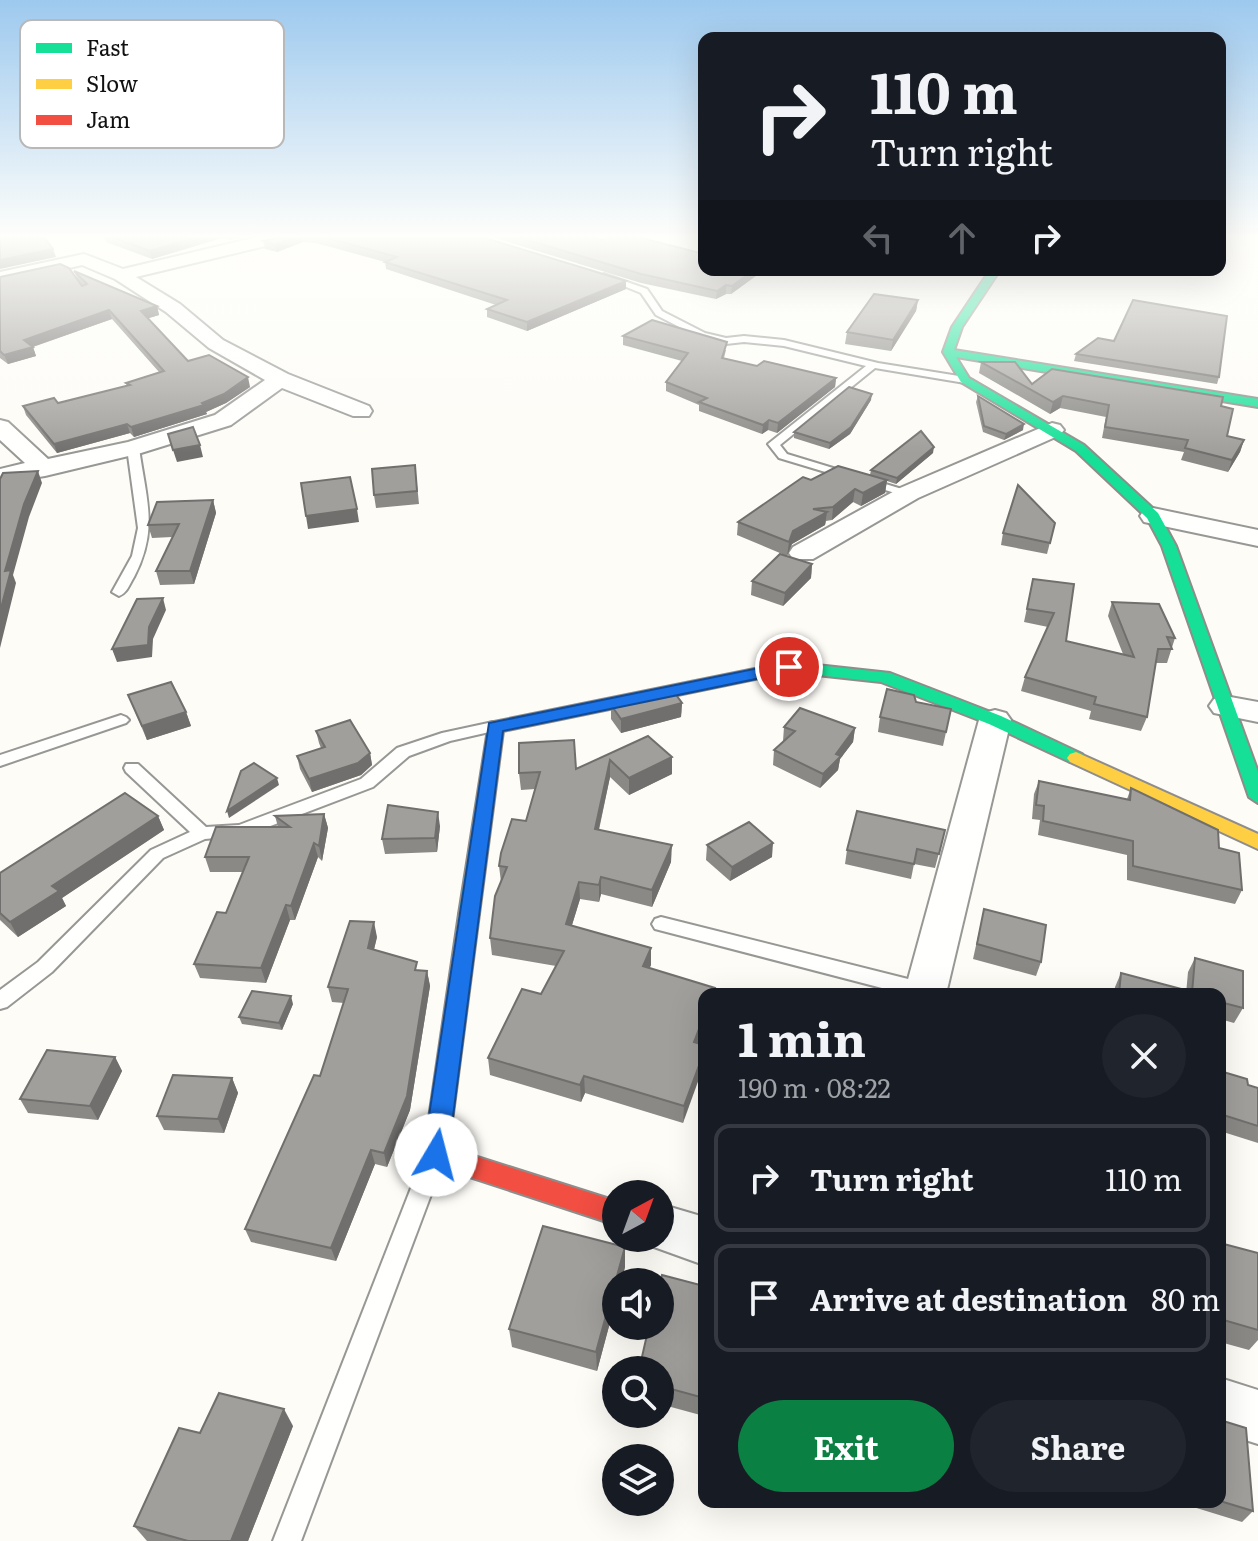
<!DOCTYPE html>
<meta charset="utf-8">
<style>
:root{--surface:#171b24;--page:#20242c;--text:#f1f3f6;--muted:#9ea1a6;--line:#363941;--accent:#0b8043}
body{margin:0;font-family:Literata,serif;background:var(--page);color:var(--text);height:100vh;display:flex;flex-direction:column;font-size:30px;white-space:nowrap}
*{box-sizing:border-box;margin:0}
p{font-size:26px;color:var(--muted)}
.icon{flex:none;width:44px;height:44px;fill:none;stroke:currentColor;stroke-width:2;stroke-linecap:round;stroke-linejoin:round}
.map{position:relative;flex:1;overflow:hidden}
.panel{position:absolute;left:698px;top:988px;width:528px;height:520px;display:flex;flex-direction:column;background:var(--surface);border-radius:16px;box-shadow:0 8px 32px #0002}
.panel>*{flex:none}
.guide{position:absolute;left:698px;top:32px;width:528px;height:244px;border-radius:16px;box-shadow:0 8px 32px #0002;background:#171b24;color:var(--text);overflow:hidden}
.needle{width:52px;rotate:41deg}
.buttons{position:absolute;left:602px;top:1180px;display:grid;gap:16px}
.buttons a{display:grid;place-items:center;width:72px;height:72px;border-radius:50%;background:var(--surface);box-shadow:0 8px 32px #0002;font-size:40px}
.pin{position:absolute;display:grid;place-items:center;width:68px;height:68px;color:#fff;margin:-34px;border:4px solid #fff;border-radius:50%;box-shadow:0 2px 8px #0007}
.me{position:absolute;width:88px;margin:-44px;rotate:8deg;stroke-linejoin:round;filter:drop-shadow(0 0 6px #0008)}
.turn{display:flex;align-items:center;gap:28px;height:168px;padding:0 40px;font-size:36px}
.turn .icon{width:104px;height:104px;stroke-width:2.5}
.turn b{display:block;font-size:56px;line-height:68px}
.lanes{display:flex;align-items:center;height:76px;padding:0 40px;background:#0003;justify-content:center;gap:40px;direction:ltr}
.lanes .off{opacity:.35}
.round{display:grid;place-items:center;flex:none;width:84px;height:84px;border-radius:42px;background:var(--page)}
.head{display:flex;align-items:center;justify-content:space-between;height:136px;padding:0 40px}
h1{font-size:48px;font-weight:700;line-height:60px}
.cta{display:flex;gap:16px;margin-top:auto;padding:16px 40px}
.cta a{flex:1;height:92px;border-radius:48px;background:var(--accent);color:#fff;font-size:32px;font-weight:700;line-height:92px;text-align:center}
.cta a+a{background:var(--page);color:var(--text)}
ul{padding:0;list-style:none}
li{display:flex;align-items:center;gap:24px;height:108px;margin:0 16px 12px;padding:0 24px;border:4px solid var(--line);border-radius:16px}
li div{flex:1}
li b{display:block;font-size:30px}
li em{font-style:normal}
.map>svg:first-child{display:block}
.lines{fill:none;stroke-linecap:round;stroke-linejoin:round}
.lane-casing{stroke:#979795;stroke-width:4}
.street-casing{stroke:#979795;stroke-width:4}
.fast-casing{stroke:#8e8d8b;stroke-width:4}
.slow-casing{stroke:#8e8d8b;stroke-width:4}
.jam-casing{stroke:#8e8d8b;stroke-width:4}
.lane{fill:#fffffe;fill-rule:evenodd}
.street{fill:#fffffe;fill-rule:evenodd}
.fast{fill:#16e098;fill-rule:evenodd}
.slow{fill:#ffcf43;fill-rule:evenodd}
.jam{fill:#f24e42;fill-rule:evenodd}
.wall{fill:#8a8986}
.shaded-wall{fill:#716f6d}
.building{fill:#a19f9c;stroke:#716f6d;stroke-width:2}
.route{fill:#1a73e8;stroke:#114b97;stroke-width:2}
.key{fill:#fff;stroke:#b8b8b8;stroke-width:2}
.key-label{font-size:22px;fill:#111}
</style>
<div class="map">
<svg width="1258" height="1541" viewBox="0 0 1258 1541">
<rect width="100%" height="100%" fill="#fdfcf7"/>
<g class="lines">
<defs>
<g id="lane">
<polygon points="604,274 647,289 662,311 705,333 726,338 744,336 784,340 878,363 965,377 970,380 965,383 875,368 780,445 787,454 915,493 913,496 905,496 779,458 768,444 866,366 784,346 744,342 726,344 699,337 656,315 641,293 604,278"/>
<path d="M133,445L139,448C146,499 159,529 134,577C129,585 127,593 119,596L112,592L132,556L138,528L127,448Z"/>
<polygon points="121,715 126,717 129,720 126,723 0,766 0,755"/>
<polygon points="493,722 501,727 498,730 450,741 409,756 373,787 247,835 205,839 163,858 52,972 7,1007 0,1009 0,990 38,962 151,850 190,832 126,772 124,768 126,764 138,764 206,827 239,825 361,779 397,748 442,733"/>
<polygon points="661,917 924,983 931,985 934,991 932,994 905,994 655,929 652,924 655,919"/>
<polygon points="433,1150 441,1153 444,1160 301,1541 273,1541 422,1160 425,1153"/>
</g>
<g id="street">
<polygon points="257,237 288,237 286,241 136,277 180,304 223,340 288,374 369,406 372,411 369,416 353,416 282,388 231,425 141,453 45,476 0,483 0,469 25,463 0,440 0,420 8,422 48,459 128,442 215,415 265,380 209,348 166,312 115,279 82,265 0,284 0,272 84,254 123,269"/>
<polygon points="1052,423 1060,425 1064,430 1060,435 918,498 813,559 793,559 789,553 793,547 900,488"/>
<polygon points="1153,508 1258,530 1258,546 1144,522 1140,516 1144,510"/>
<polygon points="1225,696 1258,702 1258,722 1214,713 1209,706 1214,699"/>
<polygon points="995,710 1006,713 1011,720 946,994 904,994 979,720 984,713"/>
<polygon points="660,1204 704,1217 704,1265 643,1243 641,1238 660,1238"/>
<polygon points="1220,1378 1258,1390 1258,1444 1220,1432"/>
</g>
<g id="fast">
<polygon points="990,270 1000,270 962,327 954,350 1258,399 1258,407 956,357 969,378 1084,445 1158,513 1176,546 1258,772 1258,803 1249,797 1162,546 1147,518 1076,451 961,382 943,352 952,327"/>
<polygon points="789,662 890,673 1001,716 1082,754 1085,758 1082,762 1070,762 989,724 881,682 789,672 503,731 479,914 476,919 469,922 462,919 459,914 489,723"/>
</g>
<g id="slow">
<polygon points="1076,752 1258,834 1258,849 1070,762 1067,758 1070,754"/>
<polygon points="469,906 476,909 479,914 448,1152 445,1160 436,1163 427,1160 424,1152 459,914 462,909"/>
</g>
<polygon id="jam" points="436,1141 446,1147 616,1201 616,1225 427,1163 424,1152 427,1144"/>
</defs>
<use href="#lane" class="lane-casing"/>
<use href="#street" class="street-casing"/>
<use href="#fast" class="fast-casing"/>
<use href="#slow" class="slow-casing"/>
<use href="#jam" class="jam-casing"/>
<use href="#lane" class="lane"/>
<use href="#street" class="street"/>
<use href="#fast" class="fast"/>
<use href="#slow" class="slow"/>
<use href="#jam" class="jam"/>
</g>
<g class="wall">
<polygon points="104,237 243,237 231,240 222,238 152,259 106,242"/>
<polygon points="281,237 482,237 626,281 626,289 527,331 487,317 487,309 496,305 386,269 385,262 316,243 303,242 277,252 265,249 263,241"/>
<polygon points="492,237 593,237 704,270 764,270 731,294 726,294 716,299 641,283"/>
<polygon points="74,271 157,306 159,315 148,318 188,361 250,387 226,403 206,412 207,414 134,437 130,433 57,453 26,415 23,406 58,403 127,386 126,383 159,372 112,319 33,347 36,356 8,364 0,358 0,277 77,278"/>
<polygon points="918,300 916,311 891,351 845,344 847,332"/>
<polygon points="623,336 726,350 724,358 757,366 836,378 835,387 777,433 768,430 762,434 699,411 699,405 666,391 666,382 682,361 623,345"/>
<polygon points="1114,341 1219,377 1217,384 1074,361 1076,354"/>
<polygon points="981,362 1032,384 1221,406 1227,436 1244,440 1240,452 1228,472 1181,460 1184,452 1102,438 1106,417 1060,408 1050,414 979,373"/>
<polygon points="978,396 1023,430 1004,440 983,432 976,402"/>
<polygon points="871,400 850,434 829,449 794,438 794,432"/>
<polygon points="933,453 896,484 887,481 885,493 861,506 853,502 832,520 826,521 825,525 792,544 787,556 737,535 738,522 811,480 870,475 871,470"/>
<polygon points="415,465 419,504 376,508 374,495"/>
<polygon points="213,500 216,513 194,584 160,585 156,571 172,537 152,538 148,525"/>
<polygon points="1055,523 1047,554 1001,545 1003,533"/>
<polygon points="812,564 811,578 783,606 751,595 752,581"/>
<polygon points="1033,579 1074,584 1066,641 1123,654 1108,616 1112,602 1175,638 1167,663 1156,663 1147,717 1141,731 1089,719 1091,711 1021,691 1025,677 1048,627 1024,622"/>
<polygon points="128,695 186,712 191,726 147,740"/>
<polygon points="916,702 951,709 943,746 878,732 880,717"/>
<polygon points="682,703 681,717 621,733 611,719 611,705"/>
<polygon points="784,727 855,728 853,742 840,759 838,770 820,788 773,765 774,750 784,741 783,741"/>
<polygon points="316,731 370,753 372,765 361,775 312,792 300,769 297,756 321,748 319,743"/>
<polygon points="648,736 672,757 672,774 629,795 610,777 599,830 671,862 652,907 601,894 599,902 580,899 572,925 651,965 649,968 715,988 715,994 704,994 704,1030 699,1043 683,1123 585,1093 581,1102 490,1075 488,1058 541,994 556,966 492,955 490,938 501,882 499,866 526,821 535,789 521,790 519,773 576,769"/>
<polygon points="1039,781 1127,799 1131,788 1219,848 1242,890 1235,904 1127,880 1127,855 1038,835 1040,820 1032,819 1034,794"/>
<polygon points="324,814 328,828 322,861 318,857 295,920 290,920 266,983 200,978 194,964 226,913 243,872 210,872 205,857 278,827 275,816"/>
<polygon points="158,816 164,830 62,898 66,906 18,937 0,920 0,873"/>
<polygon points="440,826 437,852 385,854 382,839"/>
<polygon points="945,830 935,868 914,864 911,879 845,864 847,850"/>
<polygon points="707,845 772,857 730,881 706,860"/>
<polygon points="984,909 1041,962 1036,976 973,959"/>
<polygon points="377,937 374,949 419,971 427,971 430,986 410,1110 387,1167 375,1164 336,1261 251,1242 245,1229 320,1076 344,1003 332,1002 328,987"/>
<polygon points="1195,958 1243,1008 1234,1023 1220,1019 1220,994 1186,994 1188,972"/>
<polygon points="1121,973 1184,994 1114,994 1115,987"/>
<polygon points="293,1004 282,1030 242,1024 239,1017"/>
<polygon points="115,1057 122,1071 98,1120 28,1113 20,1099"/>
<polygon points="1220,1071 1248,1085 1258,1088 1258,1143 1220,1131"/>
<polygon points="232,1078 238,1093 224,1133 164,1130 157,1116"/>
<polygon points="1220,1243 1258,1253 1258,1340 1249,1350 1220,1342"/>
<polygon points="625,1247 625,1267 621,1282 616,1282 616,1300 597,1371 512,1347 509,1329"/>
<polygon points="704,1286 704,1416 660,1404 660,1370"/>
<polygon points="1220,1420 1253,1511 1242,1522 1177,1502 1220,1502"/>
<polygon points="293,1426 248,1541 147,1541 134,1526 200,1433"/>
</g>
<g class="shaded-wall">
<polygon points="197,237 222,238 152,259 150,251"/>
<polygon points="294,237 302,237 303,242 277,252 275,245"/>
<polygon points="53,249 56,257 0,269 0,260"/>
<polygon points="754,270 764,270 731,294 732,286"/>
<polygon points="626,281 626,289 527,331 527,322"/>
<polygon points="726,285 726,294 716,299 717,291"/>
<polygon points="918,300 916,311 891,351 893,340"/>
<polygon points="157,306 159,315 143,320 141,311"/>
<polygon points="109,310 112,319 32,347 33,347 36,356 8,364 4,355 24,340"/>
<polygon points="248,377 250,387 226,403 206,412 207,414 134,437 131,427 202,403"/>
<polygon points="836,378 835,387 777,433 778,423"/>
<polygon points="872,394 871,400 850,434 829,449 830,443"/>
<polygon points="1063,396 1060,408 1050,414 1053,402"/>
<polygon points="769,420 768,430 762,434 763,425"/>
<polygon points="127,424 130,433 57,453 54,444"/>
<polygon points="1024,424 1023,430 1004,440 1006,434"/>
<polygon points="1244,440 1240,452 1228,472 1232,460"/>
<polygon points="200,445 203,457 177,462 173,450"/>
<polygon points="934,447 933,453 896,484 897,478"/>
<polygon points="38,471 42,483 29,517 13,575 16,583 0,648 0,612 5,571 24,504"/>
<polygon points="887,480 885,493 861,506 863,493"/>
<polygon points="855,489 853,502 832,520 833,507"/>
<polygon points="213,500 216,513 194,584 190,571"/>
<polygon points="357,509 359,522 308,529 306,516"/>
<polygon points="827,512 825,525 792,544 787,556 789,542 793,531"/>
<polygon points="812,564 811,578 783,606 785,593"/>
<polygon points="163,598 166,610 153,639 152,657 117,662 112,649 149,627"/>
<polygon points="682,703 681,717 621,733 621,719"/>
<polygon points="186,712 191,726 147,740 142,726"/>
<polygon points="855,728 853,742 840,759 838,770 820,788 823,774"/>
<polygon points="370,753 372,765 361,775 312,792 309,779"/>
<polygon points="672,757 672,774 629,795 629,778"/>
<polygon points="610,760 610,777 595,846 595,829"/>
<polygon points="277,778 279,785 229,818 227,811"/>
<polygon points="438,812 440,826 437,852 435,838"/>
<polygon points="324,814 328,828 322,861 319,846"/>
<polygon points="158,816 164,830 62,898 66,906 18,937 10,922 52,886"/>
<polygon points="314,843 318,857 295,920 291,906"/>
<polygon points="773,843 772,857 730,881 732,867"/>
<polygon points="672,845 671,862 652,907 652,890"/>
<polygon points="601,877 601,894 599,902 599,885"/>
<polygon points="579,882 580,899 567,941 566,924"/>
<polygon points="286,905 290,920 266,983 261,968"/>
<polygon points="374,922 377,937 371,962 368,948"/>
<polygon points="651,948 651,965 643,983 643,966"/>
<polygon points="427,971 430,986 410,1110 387,1167 384,1153"/>
<polygon points="291,996 293,1004 282,1030 279,1023"/>
<polygon points="704,1016 704,1030 693,1059 694,1042"/>
<polygon points="704,1052 704,1065 683,1123 684,1106"/>
<polygon points="115,1057 122,1071 98,1120 90,1106"/>
<polygon points="584,1076 585,1093 581,1102 580,1085"/>
<polygon points="232,1078 238,1093 224,1133 218,1119"/>
<polygon points="371,1150 375,1164 336,1261 331,1248"/>
<polygon points="625,1247 625,1267 621,1282 616,1282 616,1300 597,1371 596,1352"/>
<polygon points="284,1409 293,1426 248,1541 231,1541"/>
</g>
<g class="building">
<polygon points="0,237 44,237 53,249 0,260"/>
<polygon points="112,237 197,237 150,251"/>
<polygon points="281,237 294,237 275,245 263,241"/>
<polygon points="324,237 482,237 626,281 527,322 487,309 507,300 385,262 397,257"/>
<polygon points="517,237 593,237 602,240 607,237 638,237 700,253 704,251 704,270 754,270 732,286 726,285 717,291 641,274"/>
<polygon points="60,264 69,268 82,286 87,284 74,271 157,306 141,311 188,361 209,355 248,377 224,394 202,403 204,405 131,427 127,424 54,444 23,406 54,398 58,403 130,385 126,383 164,371 109,310 24,340 33,347 4,355 0,351 0,277"/>
<polygon points="874,294 918,300 893,340 847,332"/>
<polygon points="1133,300 1227,316 1219,377 1076,354 1098,338 1114,341"/>
<polygon points="652,320 727,342 722,358 757,366 764,361 836,378 778,423 769,420 763,425 699,402 707,398 666,382 688,353 623,336"/>
<polygon points="981,362 1015,362 1032,384 1052,369 1223,397 1221,406 1233,409 1227,436 1244,440 1232,460 1185,448 1188,440 1105,427 1109,405 1063,396 1053,402"/>
<polygon points="849,387 872,394 851,427 830,443 794,432"/>
<polygon points="978,396 1024,424 1006,434 984,426"/>
<polygon points="193,427 200,445 173,450 168,434"/>
<polygon points="921,431 934,447 897,478 871,470"/>
<polygon points="415,465 417,491 374,495 372,469"/>
<polygon points="838,466 887,480 863,493 855,489 833,507 813,509 827,512 793,531 789,542 738,522 803,477 811,480"/>
<polygon points="38,471 24,504 5,571 11,570 0,612 0,479 3,473"/>
<polygon points="350,477 357,509 306,516 301,483"/>
<polygon points="1018,485 1055,523 1050,543 1003,533"/>
<polygon points="213,500 190,571 156,571 179,524 148,525 157,502"/>
<polygon points="780,554 812,564 785,593 752,581"/>
<polygon points="1033,579 1074,584 1066,641 1134,657 1112,602 1159,604 1175,638 1167,637 1172,649 1158,649 1147,717 1094,704 1096,697 1025,677 1054,613 1027,609"/>
<polygon points="163,598 149,627 148,645 112,649 137,599"/>
<polygon points="171,682 186,712 142,726 128,695"/>
<polygon points="887,689 914,695 916,702 951,709 946,732 880,717"/>
<polygon points="674,692 682,703 621,719 611,705"/>
<polygon points="800,708 855,728 836,754 841,756 823,774 774,750 795,731 784,727"/>
<polygon points="350,720 370,753 358,763 309,779 297,756 325,747 316,731"/>
<polygon points="648,736 672,757 629,778 610,760 595,829 672,845 652,890 601,877 599,885 579,882 566,924 651,948 643,966 715,988 713,994 704,994 704,1016 694,1042 704,1045 704,1052 684,1106 584,1076 580,1085 488,1058 522,989 541,994 564,951 490,938 495,896 507,867 499,866 501,853 512,819 526,821 540,772 519,773 519,743 574,740 576,769"/>
<polygon points="254,763 277,778 227,811 241,771"/>
<polygon points="1039,781 1130,800 1131,788 1218,830 1219,848 1239,853 1242,890 1133,866 1133,841 1043,821 1044,806 1036,805"/>
<polygon points="125,793 158,816 52,886 59,891 10,922 0,913 0,873"/>
<polygon points="388,805 438,812 435,838 382,839"/>
<polygon points="857,811 945,830 939,854 917,849 914,864 847,850"/>
<polygon points="324,814 319,846 314,843 291,906 286,905 261,968 194,964 217,912 226,913 249,857 205,857 216,827 290,827 275,816"/>
<polygon points="749,822 773,843 732,867 707,845"/>
<polygon points="984,909 1046,925 1041,962 977,944"/>
<polygon points="350,921 374,922 368,948 417,962 415,970 427,971 407,1096 384,1153 371,1150 331,1248 245,1229 314,1075 320,1076 348,989 328,987"/>
<polygon points="1195,958 1243,971 1243,1008 1220,1002 1220,994 1192,993"/>
<polygon points="1121,973 1185,990 1184,994 1119,994"/>
<polygon points="252,991 291,996 279,1023 239,1017"/>
<polygon points="47,1050 115,1057 90,1106 20,1099"/>
<polygon points="1220,1071 1247,1079 1248,1085 1258,1088 1258,1126 1220,1114"/>
<polygon points="173,1075 232,1078 218,1119 157,1116"/>
<polygon points="543,1226 625,1247 596,1352 509,1329"/>
<polygon points="1220,1243 1258,1253 1258,1330 1220,1319"/>
<polygon points="662,1275 704,1286 704,1398 660,1386 660,1370 639,1370 649,1326 660,1326 660,1283"/>
<polygon points="219,1393 284,1409 231,1541 188,1541 134,1526 179,1428 200,1433"/>
<polygon points="1220,1420 1246,1428 1253,1511 1220,1501"/>
</g>
<linearGradient id="sky" x2="0" y2="1"><stop stop-color="#9dc9ee"/><stop offset="0.52" stop-color="#fefefb"/><stop offset="1" stop-color="#fefefb" stop-opacity="0"/></linearGradient>
<rect width="1258" height="453" fill="url(#sky)"/>
<polygon class="route" points="789,662 797,667 795,671 503,731 448,1155 444,1163 436,1166 427,1163 423,1155 489,723"/>
<rect x="20" y="20" width="264" height="128" rx="12" class="key"/>
<rect x="36" y="43" width="36" height="10" fill="#16e098"/>
<rect x="36" y="79" width="36" height="10" fill="#ffcf43"/>
<rect x="36" y="115" width="36" height="10" fill="#f24e42"/>
<g class="key-label">
<text x="86" y="56">Fast</text>
<text x="86" y="92">Slow</text>
<text x="86" y="128">Jam</text>
</g>
</svg>
<div class="buttons">
<a><svg class="needle" viewBox="-14 -14 28 28"><path d="M0-13l5 13h-10z" fill="#e53935"/><path d="M0 13l5-13h-10z" fill="#9ea1a6"/></svg></a>
<a><svg class="icon" aria-label="sound" viewBox="0 0 24 24"><path d="M4 9h4l5-4v14l-5-4H4zM17 9q2 3 0 6"/></svg></a>
<a><svg class="icon" aria-label="search" viewBox="0 0 24 24"><circle cx="10" cy="10" r="6"/><path d="M15 15l6 6"/></svg></a>
<a><svg class="icon" aria-label="layers" viewBox="0 0 24 24"><path d="M12 4l9 5-9 5-9-5zM3 14l9 5 9-5"/></svg></a>
</div>
<div class="pin" style="left:789px;top:667px;background:#d93025"><svg class="icon" aria-label="arrive" viewBox="0 0 24 24"><path d="M6 21V4h12l-3 4 3 4H6"/></svg></div>
<svg class="me" style="left:436px;top:1155px" viewBox="-20 -20 40 40"><circle r="19" fill="#fff"/><path d="M0-13L10 11 0 6-10 11z" fill="#1a73e8"/></svg>
<div class="guide">
<div class="turn"><svg class="icon" aria-label="right" viewBox="0 0 24 24"><path d="M7 20v-9h11M14 6l5 5-5 5"/></svg><div><b>110 m</b>Turn right</div></div>
<div class="lanes"><svg class="icon off" aria-label="left" viewBox="0 0 24 24"><path d="M17 20v-9H6M10 6l-5 5 5 5"/></svg><svg class="icon off" aria-label="ahead" viewBox="0 0 24 24"><path d="M12 20V5M6 11l6-6 6 6"/></svg><svg class="icon" aria-label="right" viewBox="0 0 24 24"><path d="M7 20v-9h11M14 6l5 5-5 5"/></svg></div>
</div>
<section class="panel">
<div class="head"><div><h1>1 min</h1><p>190 m · 08:22</p></div><a class="round"><svg class="icon" aria-label="close" viewBox="0 0 24 24"><path d="M6 6l12 12M18 6L6 18"/></svg></a></div>
<ul>
<li><svg class="icon" aria-label="right" viewBox="0 0 24 24"><path d="M7 20v-9h11M14 6l5 5-5 5"/></svg><div><b>Turn right</b></div><em>110 m</em></li>
<li><svg class="icon" aria-label="arrive" viewBox="0 0 24 24"><path d="M6 21V4h12l-3 4 3 4H6"/></svg><div><b>Arrive at destination</b></div><em>80 m</em></li>
</ul>
<div class="cta"><a>Exit</a><a>Share</a></div>
</section>
</div>
